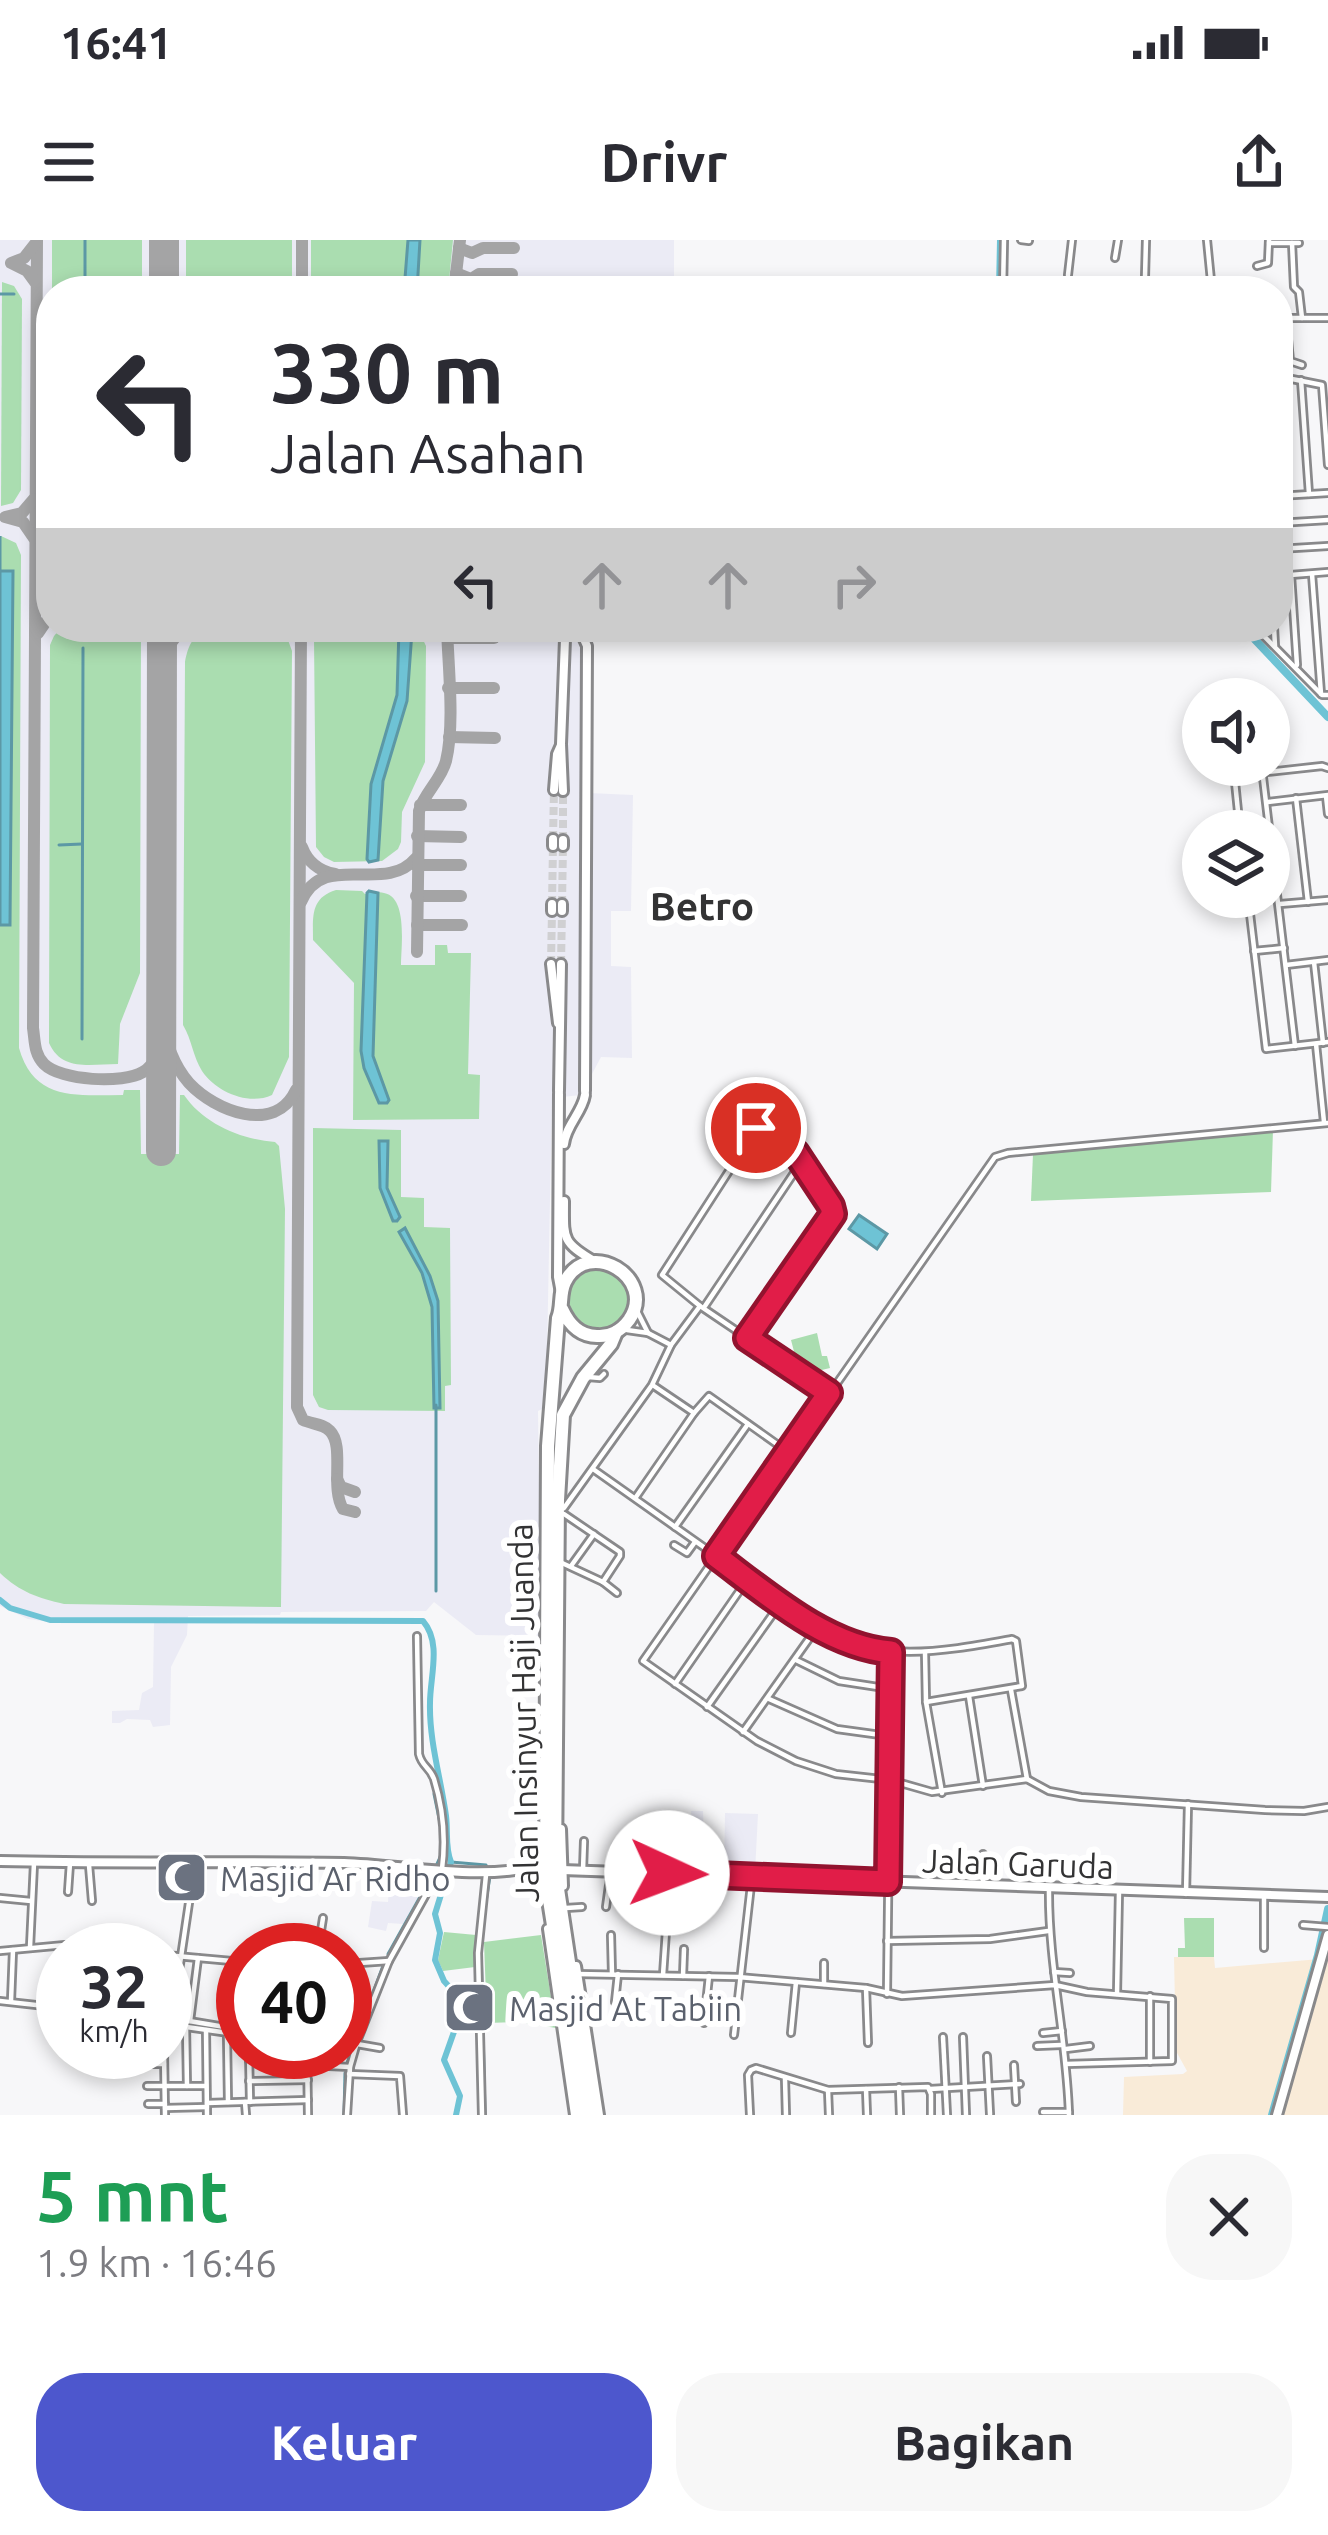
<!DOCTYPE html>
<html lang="id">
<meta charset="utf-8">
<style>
:root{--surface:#fff;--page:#f7f7f7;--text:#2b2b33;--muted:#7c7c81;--accent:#4d57cd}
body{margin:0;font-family:Ubuntu,sans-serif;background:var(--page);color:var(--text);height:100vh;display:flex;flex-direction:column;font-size:45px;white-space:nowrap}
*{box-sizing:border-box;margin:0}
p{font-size:39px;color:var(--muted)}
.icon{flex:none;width:66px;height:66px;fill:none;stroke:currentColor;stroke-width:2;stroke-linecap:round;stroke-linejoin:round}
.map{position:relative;height:1875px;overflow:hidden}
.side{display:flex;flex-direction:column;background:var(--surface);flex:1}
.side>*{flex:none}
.banner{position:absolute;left:36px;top:36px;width:1257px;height:366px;border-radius:48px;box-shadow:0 6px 18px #0003;background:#fff;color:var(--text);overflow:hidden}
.controls{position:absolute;left:1182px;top:438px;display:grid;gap:24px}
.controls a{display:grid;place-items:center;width:108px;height:108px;border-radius:50%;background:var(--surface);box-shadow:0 6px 18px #0003;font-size:60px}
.speed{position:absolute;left:36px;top:1683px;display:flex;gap:24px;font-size:60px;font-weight:700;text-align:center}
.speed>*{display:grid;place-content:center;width:156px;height:156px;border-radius:50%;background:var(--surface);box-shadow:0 6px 18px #0003;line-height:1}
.speed small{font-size:30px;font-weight:400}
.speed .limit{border:18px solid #d22;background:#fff;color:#111}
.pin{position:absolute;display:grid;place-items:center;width:102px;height:102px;color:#fff;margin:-51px;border:6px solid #fff;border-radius:50%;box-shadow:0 3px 12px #0007}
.me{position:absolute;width:132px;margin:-66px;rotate:92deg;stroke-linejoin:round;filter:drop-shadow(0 0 9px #0008)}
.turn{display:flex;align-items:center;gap:42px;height:252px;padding:0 36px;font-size:54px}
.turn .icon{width:156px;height:156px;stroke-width:2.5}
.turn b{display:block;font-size:84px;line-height:102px}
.lanes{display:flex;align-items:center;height:114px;padding:0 36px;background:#0003;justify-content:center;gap:60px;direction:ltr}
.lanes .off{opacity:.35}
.round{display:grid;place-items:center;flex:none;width:126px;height:126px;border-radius:48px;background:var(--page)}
.headline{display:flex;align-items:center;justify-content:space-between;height:204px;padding:0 36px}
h1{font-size:72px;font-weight:700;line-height:90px;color:#1e9e55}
.primary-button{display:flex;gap:24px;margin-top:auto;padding:24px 36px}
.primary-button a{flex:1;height:138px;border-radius:48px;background:var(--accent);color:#fff;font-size:48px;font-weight:700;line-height:138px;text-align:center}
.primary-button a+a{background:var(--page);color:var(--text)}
.status{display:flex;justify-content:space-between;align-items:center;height:84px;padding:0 60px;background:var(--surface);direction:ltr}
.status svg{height:33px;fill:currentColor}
header{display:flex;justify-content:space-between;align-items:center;height:156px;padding:0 36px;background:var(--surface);font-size:54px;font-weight:700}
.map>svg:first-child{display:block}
.industrial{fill:#f9ebd8}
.built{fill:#ebebf5}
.green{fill:#aaddb0}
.water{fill:#6ec3d5;stroke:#5c98a5;stroke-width:3}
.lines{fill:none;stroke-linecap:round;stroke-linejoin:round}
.stream{stroke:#5c98a5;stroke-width:3}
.canal{stroke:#6ec3d5;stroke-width:6}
.river{stroke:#6ec3d5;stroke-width:8}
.taxiway{stroke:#a4a4a5;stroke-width:12}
.runway{stroke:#a4a4a5;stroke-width:30}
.secondary-tunnel{stroke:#d0d0d2;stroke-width:8;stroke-dasharray:8 4;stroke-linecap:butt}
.street-casing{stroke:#89898b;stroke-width:10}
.secondary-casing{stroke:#89898b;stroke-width:14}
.highway-casing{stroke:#89898b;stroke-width:18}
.street{stroke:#fff;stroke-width:4.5}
.secondary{stroke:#fff;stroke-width:8}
.highway{stroke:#fff;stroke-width:12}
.route-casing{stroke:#92132f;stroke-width:30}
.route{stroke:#e11d48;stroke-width:21}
.labels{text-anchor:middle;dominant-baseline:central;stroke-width:12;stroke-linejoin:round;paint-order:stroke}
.street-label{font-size:33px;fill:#333334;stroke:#fff}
.worship-label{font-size:33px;fill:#5b616d;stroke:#fff;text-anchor:start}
.quarter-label{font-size:39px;font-weight:bold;fill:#333334;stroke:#fff}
</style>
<div class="status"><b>16:41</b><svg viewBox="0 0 49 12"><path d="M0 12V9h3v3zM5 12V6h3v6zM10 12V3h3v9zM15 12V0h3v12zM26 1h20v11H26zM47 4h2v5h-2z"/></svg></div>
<header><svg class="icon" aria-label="menu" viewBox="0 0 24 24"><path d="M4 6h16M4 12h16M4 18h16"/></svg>Drivr<svg class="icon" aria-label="share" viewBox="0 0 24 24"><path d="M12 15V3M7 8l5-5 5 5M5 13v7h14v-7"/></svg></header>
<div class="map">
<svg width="1328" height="1875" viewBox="0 0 1328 1875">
<rect width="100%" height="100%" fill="#f7f7f9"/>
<polygon class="industrial" points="1328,1697 1328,1875 1123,1875 1124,1837 1183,1834 1187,1831 1176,1811 1174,1717 1214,1717 1215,1728 1320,1719"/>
<g class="built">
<polygon points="0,0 674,0 674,51 51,51 51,387 591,387 589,553 633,555 631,671 611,671 611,726 631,727 632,818 601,817 592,834 591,854 552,858 547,1113 542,1169 538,1171 541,1396 476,1395 434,1362 426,1371 281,1372 280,1375 188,1376 187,1395 171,1427 170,1485 153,1487 150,1480 127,1479 120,1483 112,1483 112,1471 139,1470 142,1453 153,1447 154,1383 50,1382 28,1379 0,1366"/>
<polygon points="691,1571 703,1571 705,1630 693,1630"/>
<polygon points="725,1573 758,1574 755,1632 724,1632"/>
<polygon points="389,1647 423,1649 403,1684 388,1683 386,1691 368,1687 372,1661 388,1662"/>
</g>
<g class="green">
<rect x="52" y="0" width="90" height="51"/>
<rect x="186" y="0" width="106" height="51"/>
<polygon points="311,0 453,0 448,51 311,51"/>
<polygon points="2,42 14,46 22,59 21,250 13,263 1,266"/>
<path d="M1,296L16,303L21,315L19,808C34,862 78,855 123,855L124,850H140L141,914H179L180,855H184C204,884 240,899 275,902L279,906L285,969L281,1367L64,1364C38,1358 20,1352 0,1333V685L10,684L13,346V331H0Z"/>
<path d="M62,387H141L140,733L120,784L118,824C91,824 62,832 49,803L50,405L54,396Z"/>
<path d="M209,387H277L288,400L292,411L289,817L272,855C249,866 216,852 202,831C193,817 192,800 183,785L185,422C188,406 193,394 209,387Z"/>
<polygon points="324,387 417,387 426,406 425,522 402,572 401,602 398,609 382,621 334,622 324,617 316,607 314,398"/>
<path d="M336,650L362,651L365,654C371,654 378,651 384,653C408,657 401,707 401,725H435V705H447L448,713H471L468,834L480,835L479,879L353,880L354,743L313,700C313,677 310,658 336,650Z"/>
<polygon points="313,888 401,890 401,957 424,958 424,987 450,988 451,1145 445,1146 445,1171 328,1170 319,1167 313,1155"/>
<polygon points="1273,890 1271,952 1031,961 1033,914"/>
<circle cx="597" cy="1058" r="32"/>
<polygon points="817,1093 822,1116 827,1116 830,1128 805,1134 802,1122 797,1123 791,1100"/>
<polygon points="1184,1678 1214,1678 1214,1717 1178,1717 1178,1708 1185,1708"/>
<polygon points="444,1692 476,1695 475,1727 443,1731 438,1720"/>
<polygon points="541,1695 556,1788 520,1782 487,1783 484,1702"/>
</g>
<g class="water">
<polygon points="408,0 420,0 417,51 404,51"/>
<polygon points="0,296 0,331 13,331 10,685 0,685"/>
<polygon points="399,389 411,389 412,391 407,461 383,541 378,620 369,622 367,619 371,544 397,455"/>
<polygon points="369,651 378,653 373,816 389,860 387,863 379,863 364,828 361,811 367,653"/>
<polygon points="379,901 388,901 387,948 400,977 397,981 393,981 380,948"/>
<polygon points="859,975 887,994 877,1009 849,989"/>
<polygon points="405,988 430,1036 438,1061 440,1168 434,1168 432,1067 422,1033 399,992"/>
</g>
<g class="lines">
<g class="stream">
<polyline points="85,51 85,0"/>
<polyline points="0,54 14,54"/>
<polyline points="59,605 82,604"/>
<polyline points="82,799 83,408"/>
<polyline points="436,1351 436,1165"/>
<polyline points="441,1588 434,1554 435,1550 442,1548"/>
<polyline points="451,1622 486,1625 487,1628"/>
<polyline points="483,1681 490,1636"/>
<polyline points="481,1703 485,1875"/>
<polyline points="388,1714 430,1639 441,1615"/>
<polyline points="347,1823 384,1723"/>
<polyline points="344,1875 345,1833"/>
</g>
<path class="canal" d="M0,1360L10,1368L50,1380L423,1381C442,1403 430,1436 430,1463C429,1501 441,1539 446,1576C448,1592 445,1608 451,1622L435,1674L440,1693L435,1720L444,1741L462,1761L461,1772L444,1820L460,1856L456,1875"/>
<g class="river">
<polyline points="1000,51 1001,0"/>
<polyline points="1243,387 1328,477"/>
<polyline points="1272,1875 1318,1715 1328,1669"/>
</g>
<g class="taxiway">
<path d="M37,0L33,788C35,801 34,814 44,824C61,841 123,844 143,832C155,825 158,812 161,800"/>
<polyline points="35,4 24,18 11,23 27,31 35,42"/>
<polyline points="459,8 472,13 483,8 514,8"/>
<polyline points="456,33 471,39 479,34 512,34"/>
<polyline points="302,51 302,0"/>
<polyline points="454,51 460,0"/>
<polyline points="34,259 22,273 5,277 23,282 34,298"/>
<polyline points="37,346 40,354 51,364"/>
<path d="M301,387L297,1167L303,1180C311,1184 324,1184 330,1191C345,1206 330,1248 343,1269L355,1272"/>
<polyline points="38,393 51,374"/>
<polyline points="447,398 494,398"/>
<polyline points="162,425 165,411 183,387"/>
<polyline points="448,448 494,448"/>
<polyline points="449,497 495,498"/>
<polyline points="420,565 461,565"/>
<polyline points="417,596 461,597"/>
<path d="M302,607C308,623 319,631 335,634"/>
<polyline points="416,625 461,625"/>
<polyline points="416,656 461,656"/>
<path d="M301,662C323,609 384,656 416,618"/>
<polyline points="417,685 462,685"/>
<path d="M417,712L419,571C425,552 441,540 446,521C455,484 448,426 447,387"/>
<path d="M161,781C167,803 173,825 189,843C215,871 275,895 296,850"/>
<polyline points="337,1239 341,1247 355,1252"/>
</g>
<g class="runway">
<polyline points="164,51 164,0"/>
<polyline points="161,911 162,387"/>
</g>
<g class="secondary-tunnel">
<polyline points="553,599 554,550"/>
<polyline points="563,600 563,551"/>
<polyline points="552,664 553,606"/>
<polyline points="562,664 563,606"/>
<polyline points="551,724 552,671"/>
<polyline points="561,724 562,671"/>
</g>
<defs>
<g id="street">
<polyline points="1021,0 1029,1"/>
<polyline points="1207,0 1212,51"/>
<polyline points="1269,3 1299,3"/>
<polyline points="1292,3 1294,47 1299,52 1302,78"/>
<polyline points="1115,18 1118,0"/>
<polyline points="1257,26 1268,23 1269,0"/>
<polyline points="1068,35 1072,0"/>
<polyline points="1145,37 1146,0"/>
<polyline points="1003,51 1004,0"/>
<polyline points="1060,51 1060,44"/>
<polyline points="1278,78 1328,78"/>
<polyline points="1286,78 1290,121 1302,125"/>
<polyline points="1301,140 1309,254"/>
<polyline points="1278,141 1282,137 1322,145 1328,225"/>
<polyline points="1279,142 1286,256"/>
<polyline points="1278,256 1328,253"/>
<polyline points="1278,283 1328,280"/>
<polyline points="1278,309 1328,306"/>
<polyline points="1312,334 1321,454"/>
<polyline points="1291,335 1297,425"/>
<polyline points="1278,336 1328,332"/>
<polyline points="1255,387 1322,455 1328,455"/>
<polyline points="1274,387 1275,406"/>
<polyline points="1262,529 1295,806"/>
<polyline points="1326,556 1328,574"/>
<polyline points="1296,558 1308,662"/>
<polyline points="1268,562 1328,555"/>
<polyline points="1240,591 1234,532 1263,529 1267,532 1322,526 1328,528"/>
<polyline points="1248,657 1266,809 1328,802"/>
<polyline points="1280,664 1328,660"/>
<polyline points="1254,711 1284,708"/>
<polyline points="1314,722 1323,803"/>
<polyline points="1286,725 1328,720"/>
<polyline points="1316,804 1324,882"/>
<polyline points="1328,883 1008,913 995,917 643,1421 757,1501 796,1521 836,1534 890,1540 932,1552 1027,1539 1049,1551 1081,1557 1265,1570 1304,1571 1328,1567"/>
<polyline points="705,1066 802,921"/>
<polyline points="637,1071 648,1093"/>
<polyline points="627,1090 648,1093 671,1105"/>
<polyline points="747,1098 833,973 831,966 796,913 758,886 662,1035 700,1066 829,1153"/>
<polyline points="588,1137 600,1138 604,1134"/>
<polyline points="654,1146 694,1173"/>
<path d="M593,1229L817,1387C877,1425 946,1411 1012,1399L1016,1401L1022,1446L926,1462"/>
<polyline points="636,1257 694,1173 709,1156 788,1212"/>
<polyline points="564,1268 652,1145 671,1105 700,1066"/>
<polyline points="564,1274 620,1312 620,1316 603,1342"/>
<polyline points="675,1287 748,1184"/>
<polyline points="674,1305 687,1313 695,1302"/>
<polyline points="562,1323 603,1342 617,1353"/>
<polyline points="571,1326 594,1294"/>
<path d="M417,1396L419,1514C422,1527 430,1527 434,1539C443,1568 446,1598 442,1629"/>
<polyline points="925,1412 926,1462 942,1553"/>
<polyline points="796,1420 839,1441 891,1449"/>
<polyline points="675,1444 747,1340"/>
<polyline points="1011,1450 1027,1539"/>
<polyline points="969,1456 983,1546"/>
<polyline points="769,1459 837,1489 888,1496"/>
<polyline points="707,1467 780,1364"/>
<polyline points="743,1492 816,1389"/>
<polyline points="89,1625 92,1661"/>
<polyline points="583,1630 584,1601"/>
<polyline points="983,1645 983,1614"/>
<path d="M1049,1648C1048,1724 1067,1799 1069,1875"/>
<polyline points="68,1652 70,1623"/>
<polyline points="1186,1654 1188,1564"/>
<polyline points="1264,1656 1264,1708"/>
<polyline points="0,1658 31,1661"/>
<polyline points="606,1667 611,1631"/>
<polyline points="566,1668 582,1667"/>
<polyline points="663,1670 667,1633"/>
<polyline points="1303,1685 1328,1687"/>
<polyline points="611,1695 612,1734"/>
<polyline points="887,1701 990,1699 1048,1691"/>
<polyline points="30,1707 34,1623"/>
<polyline points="318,1710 323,1678"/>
<polyline points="0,1711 65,1705 115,1710"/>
<polyline points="165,1715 243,1722"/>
<polyline points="345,1724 389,1721"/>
<polyline points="1054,1732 1070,1733"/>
<polyline points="577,1734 738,1737 866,1748 902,1756 1055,1745 1087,1752 1172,1759 1172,1821 1066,1824"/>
<polyline points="663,1735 666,1691"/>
<polyline points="683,1736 684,1709"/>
<polyline points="824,1744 824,1723"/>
<polyline points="866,1748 868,1803"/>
<polyline points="887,1754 891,1412"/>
<polyline points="1117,1754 1119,1651"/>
<polyline points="0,1761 63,1768"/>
<polyline points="11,1761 13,1710"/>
<polyline points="615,1762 618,1734"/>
<polyline points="165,1777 243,1790"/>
<polyline points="172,1778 195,1622"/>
<polyline points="190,1781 198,1718"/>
<polyline points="704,1783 709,1736"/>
<polyline points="165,1784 243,1795"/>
<polyline points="186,1786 187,1846"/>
<polyline points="206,1790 207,1875"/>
<polyline points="791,1793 796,1742"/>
<polyline points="1043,1793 1062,1791"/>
<polyline points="734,1795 752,1636"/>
<polyline points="227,1796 228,1862"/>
<polyline points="943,1797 947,1875"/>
<polyline points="963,1797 966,1875"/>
<polyline points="357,1804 380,1808"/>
<polyline points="1037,1806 1061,1805"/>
<polyline points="1066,1809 1090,1806"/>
<polyline points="164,1812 165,1875"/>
<polyline points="249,1812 250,1862"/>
<polyline points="307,1812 308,1875"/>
<polyline points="987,1816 990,1874"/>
<polyline points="249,1821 307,1820"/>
<polyline points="1150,1822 1150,1756"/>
<polyline points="147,1824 164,1824"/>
<polyline points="308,1825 350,1827"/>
<polyline points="1014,1825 1016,1862"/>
<polyline points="349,1834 400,1836 403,1875"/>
<polyline points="785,1839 786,1875"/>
<polyline points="249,1841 308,1840"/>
<polyline points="147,1846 206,1846"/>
<polyline points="899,1847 900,1875"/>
<polyline points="866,1849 867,1875"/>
<polyline points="930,1849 1020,1844"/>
<polyline points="828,1850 829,1875"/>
<polyline points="245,1862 246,1875"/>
<polyline points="207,1863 308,1860"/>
<polyline points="148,1864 165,1864"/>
<polyline points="165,1868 207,1867"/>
<polyline points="1043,1872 1069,1872"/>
<polyline points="347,1875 350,1827 358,1799 389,1721 439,1631"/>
<polyline points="482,1875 478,1713 486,1635"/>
<polyline points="750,1875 748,1835 751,1830 756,1828 828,1850 928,1847 931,1854 931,1875"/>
</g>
<g id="secondary">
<polyline points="554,550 557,514 561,505"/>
<polyline points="563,551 561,504 565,399 568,395 576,393 583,397 587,406 585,851"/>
<polyline points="553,606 553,599"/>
<polyline points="563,606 563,600"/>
<polyline points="552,671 552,664"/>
<polyline points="562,671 562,664"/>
<polyline points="551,724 558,783"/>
<polyline points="559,851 561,724"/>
<polyline points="559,854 558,1037 561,1053"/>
<path d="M564,904C566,885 582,873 585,855"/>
<path d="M564,961C564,998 561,1002 594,1021"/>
<polyline points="561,1589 563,1646"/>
<path d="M0,1621C115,1624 229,1621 344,1623C406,1625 488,1643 546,1623"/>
<polyline points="562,1630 1328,1657"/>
<polyline points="548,1689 575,1875"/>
<polyline points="576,1726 599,1875"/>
<polyline points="1277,1875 1328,1695"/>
</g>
<g id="highway">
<path d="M562,1069C569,1084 579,1096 597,1096C609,1097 621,1091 629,1080C658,1038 588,996 565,1042C559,1055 563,1066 558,1078L548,1206L546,1641L583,1875"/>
<polyline points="592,1875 555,1629 558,1260 563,1175 583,1138 611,1104 616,1092"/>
</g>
</defs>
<use href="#street" class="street-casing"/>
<use href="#secondary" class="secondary-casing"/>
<use href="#highway" class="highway-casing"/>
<use href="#street" class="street"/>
<use href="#secondary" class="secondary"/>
<use href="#highway" class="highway"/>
</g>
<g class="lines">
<defs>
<path id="route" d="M667,1633L888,1642L891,1412C827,1407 767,1354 716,1316L829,1153L747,1098L833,974L831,966L796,913L759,887L756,888"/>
</defs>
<use href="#route" class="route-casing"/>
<use href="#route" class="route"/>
</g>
<defs>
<symbol id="mosque-square" viewBox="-11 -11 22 22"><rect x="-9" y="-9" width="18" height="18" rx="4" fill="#6b7280" stroke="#fff"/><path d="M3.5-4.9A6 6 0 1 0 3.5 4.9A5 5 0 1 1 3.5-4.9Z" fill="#fff"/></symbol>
</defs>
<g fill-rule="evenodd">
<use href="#mosque-square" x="152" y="1608" width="59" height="59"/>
<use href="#mosque-square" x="440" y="1738" width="59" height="59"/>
</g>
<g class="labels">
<g class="street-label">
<text transform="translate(523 1473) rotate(-91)">Jalan Insinyur Haji Juanda</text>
<text transform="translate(1018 1623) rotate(2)">Jalan Garuda</text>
</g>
<g class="worship-label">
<text x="220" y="1638">Masjid Ar Ridho</text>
<text x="509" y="1768">Masjid At Tabiin</text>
</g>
<g class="quarter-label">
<text x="702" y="665">Betro</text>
</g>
</g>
</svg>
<div class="controls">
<a><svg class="icon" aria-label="sound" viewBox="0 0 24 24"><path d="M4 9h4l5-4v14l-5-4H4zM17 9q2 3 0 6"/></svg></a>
<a><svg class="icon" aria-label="layers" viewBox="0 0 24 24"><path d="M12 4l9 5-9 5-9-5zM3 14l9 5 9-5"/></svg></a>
</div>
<div class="speed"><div>32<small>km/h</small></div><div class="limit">40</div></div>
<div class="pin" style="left:756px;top:888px;background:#d93025"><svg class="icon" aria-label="arrive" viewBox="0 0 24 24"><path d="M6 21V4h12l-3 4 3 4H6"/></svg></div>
<svg class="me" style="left:667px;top:1633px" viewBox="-20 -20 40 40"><circle r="19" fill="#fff"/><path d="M0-13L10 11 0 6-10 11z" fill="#e11d48"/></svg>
<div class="banner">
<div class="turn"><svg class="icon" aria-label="left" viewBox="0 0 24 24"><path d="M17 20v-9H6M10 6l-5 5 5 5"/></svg><div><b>330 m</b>Jalan Asahan</div></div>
<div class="lanes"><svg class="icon" aria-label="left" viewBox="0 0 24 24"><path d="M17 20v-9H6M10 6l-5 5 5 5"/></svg><svg class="icon off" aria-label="ahead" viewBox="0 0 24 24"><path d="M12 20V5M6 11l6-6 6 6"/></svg><svg class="icon off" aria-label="ahead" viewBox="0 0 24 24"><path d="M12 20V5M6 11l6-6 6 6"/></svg><svg class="icon off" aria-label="right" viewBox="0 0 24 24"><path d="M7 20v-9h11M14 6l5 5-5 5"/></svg></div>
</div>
</div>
<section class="side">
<div class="headline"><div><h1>5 mnt</h1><p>1.9 km · 16:46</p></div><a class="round"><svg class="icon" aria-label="close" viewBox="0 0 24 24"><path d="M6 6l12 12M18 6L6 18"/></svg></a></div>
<div class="primary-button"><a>Keluar</a><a>Bagikan</a></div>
</section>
